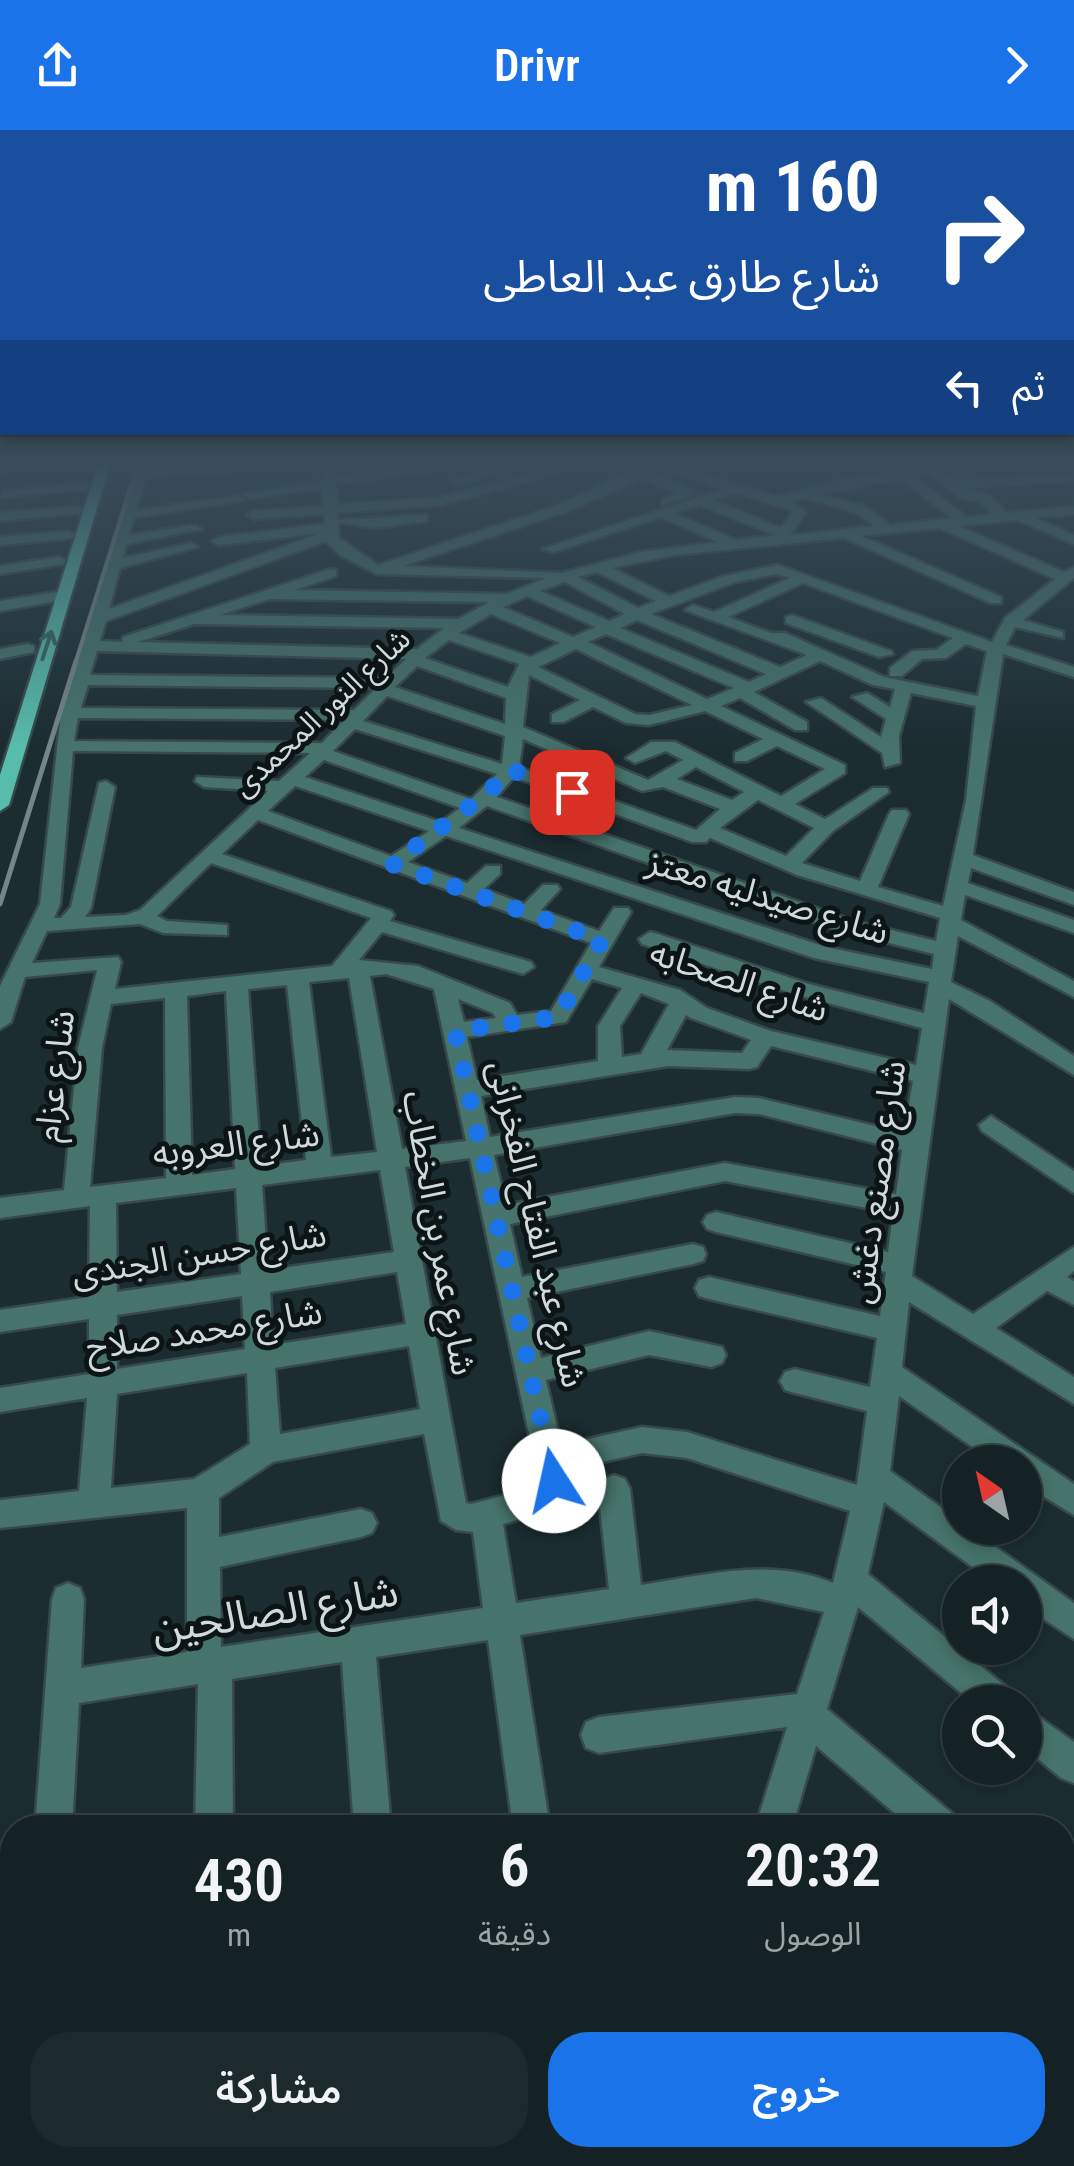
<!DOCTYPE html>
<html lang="ar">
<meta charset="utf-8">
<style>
:root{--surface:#142225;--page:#1d2a2d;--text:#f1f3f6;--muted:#9da4a7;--line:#333f42;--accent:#1a73e8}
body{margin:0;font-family:"Roboto Condensed","Noto Sans Arabic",sans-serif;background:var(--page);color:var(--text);direction:rtl;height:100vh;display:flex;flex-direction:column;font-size:38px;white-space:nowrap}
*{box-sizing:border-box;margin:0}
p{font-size:32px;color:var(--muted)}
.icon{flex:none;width:55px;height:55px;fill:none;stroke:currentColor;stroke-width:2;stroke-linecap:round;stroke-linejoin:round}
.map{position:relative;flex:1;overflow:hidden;direction:ltr}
.drawer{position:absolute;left:0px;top:1685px;width:1075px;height:352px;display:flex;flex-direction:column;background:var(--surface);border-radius:40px 40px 0 0;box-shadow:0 5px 15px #0003,0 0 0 2px var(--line);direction:rtl}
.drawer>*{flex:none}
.guide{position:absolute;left:0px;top:0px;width:1075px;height:305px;box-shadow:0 5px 15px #0003,0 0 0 2px var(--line);direction:rtl;background:#1a4fa0;color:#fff;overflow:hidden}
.needle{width:65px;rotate:326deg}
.fabs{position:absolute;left:942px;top:1315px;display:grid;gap:20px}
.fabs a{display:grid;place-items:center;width:100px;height:100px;border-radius:50%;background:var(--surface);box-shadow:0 5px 15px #0003,0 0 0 2px var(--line);font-size:50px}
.pin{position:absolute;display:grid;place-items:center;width:85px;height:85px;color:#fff;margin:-42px;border-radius:20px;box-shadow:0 5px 15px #0006}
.me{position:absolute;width:110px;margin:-55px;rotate:350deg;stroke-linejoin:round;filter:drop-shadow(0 0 8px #0008)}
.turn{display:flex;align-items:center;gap:35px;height:210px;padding:0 30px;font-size:45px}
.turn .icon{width:130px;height:130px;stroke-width:2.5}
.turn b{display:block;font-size:70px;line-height:85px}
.then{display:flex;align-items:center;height:95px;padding:0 30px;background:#0003;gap:20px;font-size:38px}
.eta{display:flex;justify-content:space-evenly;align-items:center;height:170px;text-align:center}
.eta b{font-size:60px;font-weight:600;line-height:70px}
.button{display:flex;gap:20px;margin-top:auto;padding:20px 30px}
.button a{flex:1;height:115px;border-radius:40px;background:var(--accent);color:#fff;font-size:40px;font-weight:600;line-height:115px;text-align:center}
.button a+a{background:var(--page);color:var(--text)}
header{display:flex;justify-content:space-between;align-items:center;height:130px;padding:0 30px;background:var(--accent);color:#fff;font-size:45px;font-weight:600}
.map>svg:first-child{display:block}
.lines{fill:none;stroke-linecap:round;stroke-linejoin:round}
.minor-casing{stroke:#38494c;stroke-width:5}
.major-casing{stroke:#38494c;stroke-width:5}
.minor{fill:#46736b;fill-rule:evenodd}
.major{fill:#58bcac;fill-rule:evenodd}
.rail-far1{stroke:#768588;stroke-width:4}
.rail{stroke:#768588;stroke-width:5}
.oneway{stroke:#326860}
.route{stroke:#1a73e8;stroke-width:18;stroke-dasharray:0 32.4}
.labels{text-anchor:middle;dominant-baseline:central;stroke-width:10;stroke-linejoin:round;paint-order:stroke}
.far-street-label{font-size:30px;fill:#cfdadc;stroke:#0c1415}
.street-label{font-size:35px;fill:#cfdadc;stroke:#0c1415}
.near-street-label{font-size:42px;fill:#cfdadc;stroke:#0c1415}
</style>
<header><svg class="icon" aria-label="forward" viewBox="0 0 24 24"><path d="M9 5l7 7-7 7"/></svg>Drivr<svg class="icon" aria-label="share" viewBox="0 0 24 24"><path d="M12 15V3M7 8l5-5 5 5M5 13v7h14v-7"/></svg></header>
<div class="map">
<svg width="1074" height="2036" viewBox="0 0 1074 2036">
<rect width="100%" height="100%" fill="#1b2d31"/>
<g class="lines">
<defs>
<g id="minor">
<polygon points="0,334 61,334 0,342"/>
<path d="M137,334H149L148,340L277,334L271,338L145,348L137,380L238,366L245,370L134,388L129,405L195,395L202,399L127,414L123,428L191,413L198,417L120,438L109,479L321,403L219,415L212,411L219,407L324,394V384L254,389L247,385L254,381L323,376V359L250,368L243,364L322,351V334H334L335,345L456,334L420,344L336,353L337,375L441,367L568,334H589L441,375L337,383L338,390L427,385V391L375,398L338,392L339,408L378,435L558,375L633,340L671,334L778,367L840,350L891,342L896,336L905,340L938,337L956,351L1074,343V351L965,358L989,365L1007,383L1074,376V384L1035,388L1074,405V414L1017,390L958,396L1064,442L1074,437V448L1023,490L1063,502V508L1015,497L1006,515L1074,537V547L1003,524L973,725L1074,762V775L971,738L968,753L1074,790V803L965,765L961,790L1074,851V867L958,806L951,852L990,871L1074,926V945L949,869L912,1146L973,1184L1074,1117V1141L1067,1147L1074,1151V1175L1047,1161L996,1198L1074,1247V1274L909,1172L902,1237L1074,1354V1385L1025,1355V1332H994L899,1266L890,1341L960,1391V1398H969L1074,1473V1509L1025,1477V1452H993L884,1372L868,1444L1010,1560L1015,1572H972L858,1477L827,1579L954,1685L959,1698H912L816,1616L792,1698H755L787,1597L599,1623L586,1618L581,1605L586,1592L599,1587L797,1564L824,1482L756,1468L520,1505L550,1698H513L488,1510L376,1527L391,1698H354L342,1532L232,1549L233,1698H195L198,1554L79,1573L72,1698H35L52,1469L56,1458L68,1453L80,1458L84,1469L81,1538L187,1522V1378L0,1398V1370L79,1361L87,1268L0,1282V1258L89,1244V1189L0,1202V1180L89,1167L90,1076L0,1088V1068L64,1060L78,918L97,840L25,847L11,892L0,899V856L40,774L61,583ZM662,339L723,359L542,419L554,422L661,387L717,412L641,422L562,443L403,436L568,381L641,349L676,363L662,369V375L692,366V360L652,344ZM930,344L962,369L980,372L992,384L967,387L914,347ZM900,349L952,388L890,395L867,377L819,364ZM736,363L790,380L792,383L781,398L713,370ZM804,368L857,383L874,396L790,405L806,383L792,372ZM700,375L775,405L736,410L674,383ZM940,398L1055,449L1005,488L992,512L778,435L724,446L669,466L612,438L674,425L844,408L991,473H1001V467L861,406ZM326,411L340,425L377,444L546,448L507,464L295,460L336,446V440L331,439L123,507L122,512L100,511L106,491ZM597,442L656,471L638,478L578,447ZM777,444L790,448L714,482L693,475L685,480L807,525L780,537L651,484L735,452ZM565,452L625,484L609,491L540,461ZM803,453L953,508L936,520L912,521L890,538V546H902L922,529L946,528L966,514L987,521L978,566L884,547L785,503H771L728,487ZM527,466L596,497L573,507L503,477ZM269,469L489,472L459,489L220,485ZM491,484L560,513L531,527L459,503ZM637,490L766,544L749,552L620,498ZM194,494L444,498L417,519L138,512ZM606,504L734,558L707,569L588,512ZM449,510L519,534L508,557L425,528ZM576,519L692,575L649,585L635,584L538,537ZM97,521L406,529L386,548L90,545ZM820,531L873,555L895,559L890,577L867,563L852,567L886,589L881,607L821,568L806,572L882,623L885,637L900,633L899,606L911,563L976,576L966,670L943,776L878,757L909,684L906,680H892L889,684L860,751L802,733L833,701L889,662L887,658H873L825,689L795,674L845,643V635L721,576L740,568L795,600H807V592L754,562ZM417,536L506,568L505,594L395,557ZM529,545L580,570L552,584V592H564L593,577L626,593L649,595L705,581L763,609L735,623V631H747L777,616L825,639L781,666L675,612H651L626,628L635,633L666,621L683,630L648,650L523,597ZM88,555L376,558L354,580L81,578ZM387,566L505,606L502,634L363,591ZM78,588L344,590L322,613L74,611ZM355,599L497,644L471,669L333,621ZM523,609L642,661L663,657L720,679L696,700L519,637ZM73,621L310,623L279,651L197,647L195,651L204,657L268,661L140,780L126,785L85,787L91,778L115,657L106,651L99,653L71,777L61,788H54L60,774ZM324,630L460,678L441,692L305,647ZM696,637L744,662L732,670L677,649ZM514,647L692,712H706L710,708L797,745L940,788L936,811L854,791L497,667ZM295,656L429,701L391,726L268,681ZM758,670L814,698L786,726L720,698ZM487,676L840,801L934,824L932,839L826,817L459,698ZM258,690L591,813L551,881L517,885L510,873L418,836L359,830L382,802L523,844L534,837L531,832L390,791L394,785L391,781L222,724ZM446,706L814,828L929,852L924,883L809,854L658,804L650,802L639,809L642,814L794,864L922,898L916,935L771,901L707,878L680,860L599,837L631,782L628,778H614L599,801L541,780L560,759L557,755H543L524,774L484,759L500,744V736H486L467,753L408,732ZM211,733L371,788L332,836L115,859L121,832L118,827L32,833L47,801L140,794L163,803L227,805V795L167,791L157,786ZM386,844L434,859L466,1011L402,1019L370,846ZM349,848L377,1022L331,1027L309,852ZM592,849L622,858L598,896V931L477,950L467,907L566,892ZM287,855L306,1030L261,1036L248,859ZM226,861L235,1039L192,1045L187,866ZM641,863L669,874L641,924L622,927L620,896ZM165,868L166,1048L90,1057L102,918L111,874ZM458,869L493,883L496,888L464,892ZM686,885L691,888L751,910L742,923L667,920ZM771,916L913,951L904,1003L759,968L735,967L490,1007L481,966L668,936L749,939L757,937ZM735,983L759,984L902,1020L896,1064L725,1033L506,1075L494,1025ZM470,1028L539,1351L536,1357L471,1374L466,1373L405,1037ZM380,1040L394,1122L268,1140L262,1055ZM725,1051L893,1083L888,1122L716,1082L707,1085L703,1092L707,1099L716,1102L886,1142L880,1186L709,1147L699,1150L695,1158L699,1166L709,1169L877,1208L870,1257L795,1239L785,1242L780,1251L785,1260L795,1263L867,1281L857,1355L687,1302L642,1297L561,1315L546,1250L649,1225L712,1237L722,1233L726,1225L722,1217L649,1201L541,1228L527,1168L693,1134L703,1131L706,1124L703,1117L693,1114L522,1147L510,1094ZM236,1058L241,1144L117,1162L116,1073ZM397,1142L406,1194L273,1215L270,1162ZM242,1166L245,1219L117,1239V1185ZM409,1216L420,1279L280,1304L275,1238ZM247,1243L250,1314L194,1349L111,1358L117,1264ZM424,1304L441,1391L456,1400L473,1402L483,1478L221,1517L220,1437L361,1407L372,1403L377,1393L372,1383L361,1379L219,1407V1368L273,1332ZM642,1323L687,1328L850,1381L833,1453C771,1427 705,1445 641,1455L630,1359L625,1349L614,1345L603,1349L598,1359L609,1459L516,1473L503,1394L557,1378L569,1351L567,1340Z"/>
<polygon points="506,334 526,334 457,355 450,351"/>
<polygon points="83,353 88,354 88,360 0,367 4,360"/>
<polygon points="76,376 83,380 81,383 0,391 0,383"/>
<polygon points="68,401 75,405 73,408 0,415 0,407"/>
<polygon points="59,427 66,431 64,434 0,444 0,436"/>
<polygon points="63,461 68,463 68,469 0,481 0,471"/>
<polygon points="792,485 891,521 893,524 879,527 786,493 786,487"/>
<polygon points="28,514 34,516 34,522 0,529 0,519"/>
<polygon points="991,986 1074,1041 1074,1063 982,1001 979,995"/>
<polygon points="1025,1577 1074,1612 1074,1653 1061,1648 1025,1618"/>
<polygon points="1062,1783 1074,1788 1074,1832 1062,1827"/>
<polygon points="12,1930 12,1972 0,1974 0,1932"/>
<polygon points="1062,2003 1074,2008 1074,2036 1046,2036 1041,2025 1062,2025"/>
<polygon points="607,2025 650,2025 646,2036 602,2036"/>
</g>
<polygon id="major" points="98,334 110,334 9,675 0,681 0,645"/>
</defs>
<use href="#minor" class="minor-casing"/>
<use href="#major" class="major-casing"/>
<use href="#minor" class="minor"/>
<use href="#major" class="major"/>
<polyline class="rail-far1" points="75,534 138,334"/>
<polyline class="rail" points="0,774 76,531"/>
</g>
<defs><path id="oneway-shaft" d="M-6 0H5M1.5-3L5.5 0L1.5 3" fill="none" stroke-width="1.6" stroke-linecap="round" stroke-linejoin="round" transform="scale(2.5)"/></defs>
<use class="oneway" href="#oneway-shaft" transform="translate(47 515) rotate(-72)"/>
<linearGradient id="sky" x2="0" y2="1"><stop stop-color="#0f191b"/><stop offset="0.54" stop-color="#394c5a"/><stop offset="1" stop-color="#394c5a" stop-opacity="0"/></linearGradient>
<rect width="1074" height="619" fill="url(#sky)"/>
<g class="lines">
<polyline class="route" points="554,1351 455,901 558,887 602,810 392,734 490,661 509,639 572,662"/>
</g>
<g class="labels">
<g class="far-street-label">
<text transform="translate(321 582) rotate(-43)">شارع النور المحمدى</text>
</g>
<g class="street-label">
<text transform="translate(768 767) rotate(17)">شارع صيدليه معتز</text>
<text transform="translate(739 851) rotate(19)">شارع الصحابه</text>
<text transform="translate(55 946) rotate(-83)">شارع عزام</text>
<text transform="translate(236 1014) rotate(-7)">شارع العروبه</text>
<text transform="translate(877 1052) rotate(-82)">شارع مصنع دغش</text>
<text transform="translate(537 1094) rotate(77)">شارع عبد الفتاح الفخرانى</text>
<text transform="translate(439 1103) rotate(80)">شارع عمر بن الخطاب</text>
<text transform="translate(199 1124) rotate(-9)">شارع حسن الجندى</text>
<text transform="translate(204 1200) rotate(-9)">شارع محمد صلاح</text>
</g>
<g class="near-street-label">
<text transform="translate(275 1480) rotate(-9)">شارع الصالحين</text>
</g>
</g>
</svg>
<div class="fabs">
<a><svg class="needle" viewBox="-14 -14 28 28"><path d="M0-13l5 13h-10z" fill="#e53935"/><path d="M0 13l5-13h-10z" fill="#9da4a7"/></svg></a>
<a><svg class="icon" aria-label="sound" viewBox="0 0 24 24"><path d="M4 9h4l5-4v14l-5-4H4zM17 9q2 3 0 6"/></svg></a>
<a><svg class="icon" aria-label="search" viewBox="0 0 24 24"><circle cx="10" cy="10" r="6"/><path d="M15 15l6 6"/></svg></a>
</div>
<div class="pin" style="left:572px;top:662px;background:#d93025"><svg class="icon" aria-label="arrive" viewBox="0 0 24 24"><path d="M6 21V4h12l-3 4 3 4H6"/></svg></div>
<svg class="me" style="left:554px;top:1351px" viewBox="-20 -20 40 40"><circle r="19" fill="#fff"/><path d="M0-13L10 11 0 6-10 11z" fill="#1a73e8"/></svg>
<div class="guide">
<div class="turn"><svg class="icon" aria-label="right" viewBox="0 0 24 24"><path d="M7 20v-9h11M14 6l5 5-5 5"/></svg><div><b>160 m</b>شارع طارق عبد العاطى</div></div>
<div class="then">ثم<svg class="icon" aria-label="left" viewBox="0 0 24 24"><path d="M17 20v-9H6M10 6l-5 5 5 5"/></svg></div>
</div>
<section class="drawer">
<div class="eta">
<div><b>20:32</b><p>الوصول</p></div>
<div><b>6</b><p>دقيقة</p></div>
<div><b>430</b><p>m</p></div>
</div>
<div class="button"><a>خروج</a><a>مشاركة</a></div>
</section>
</div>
